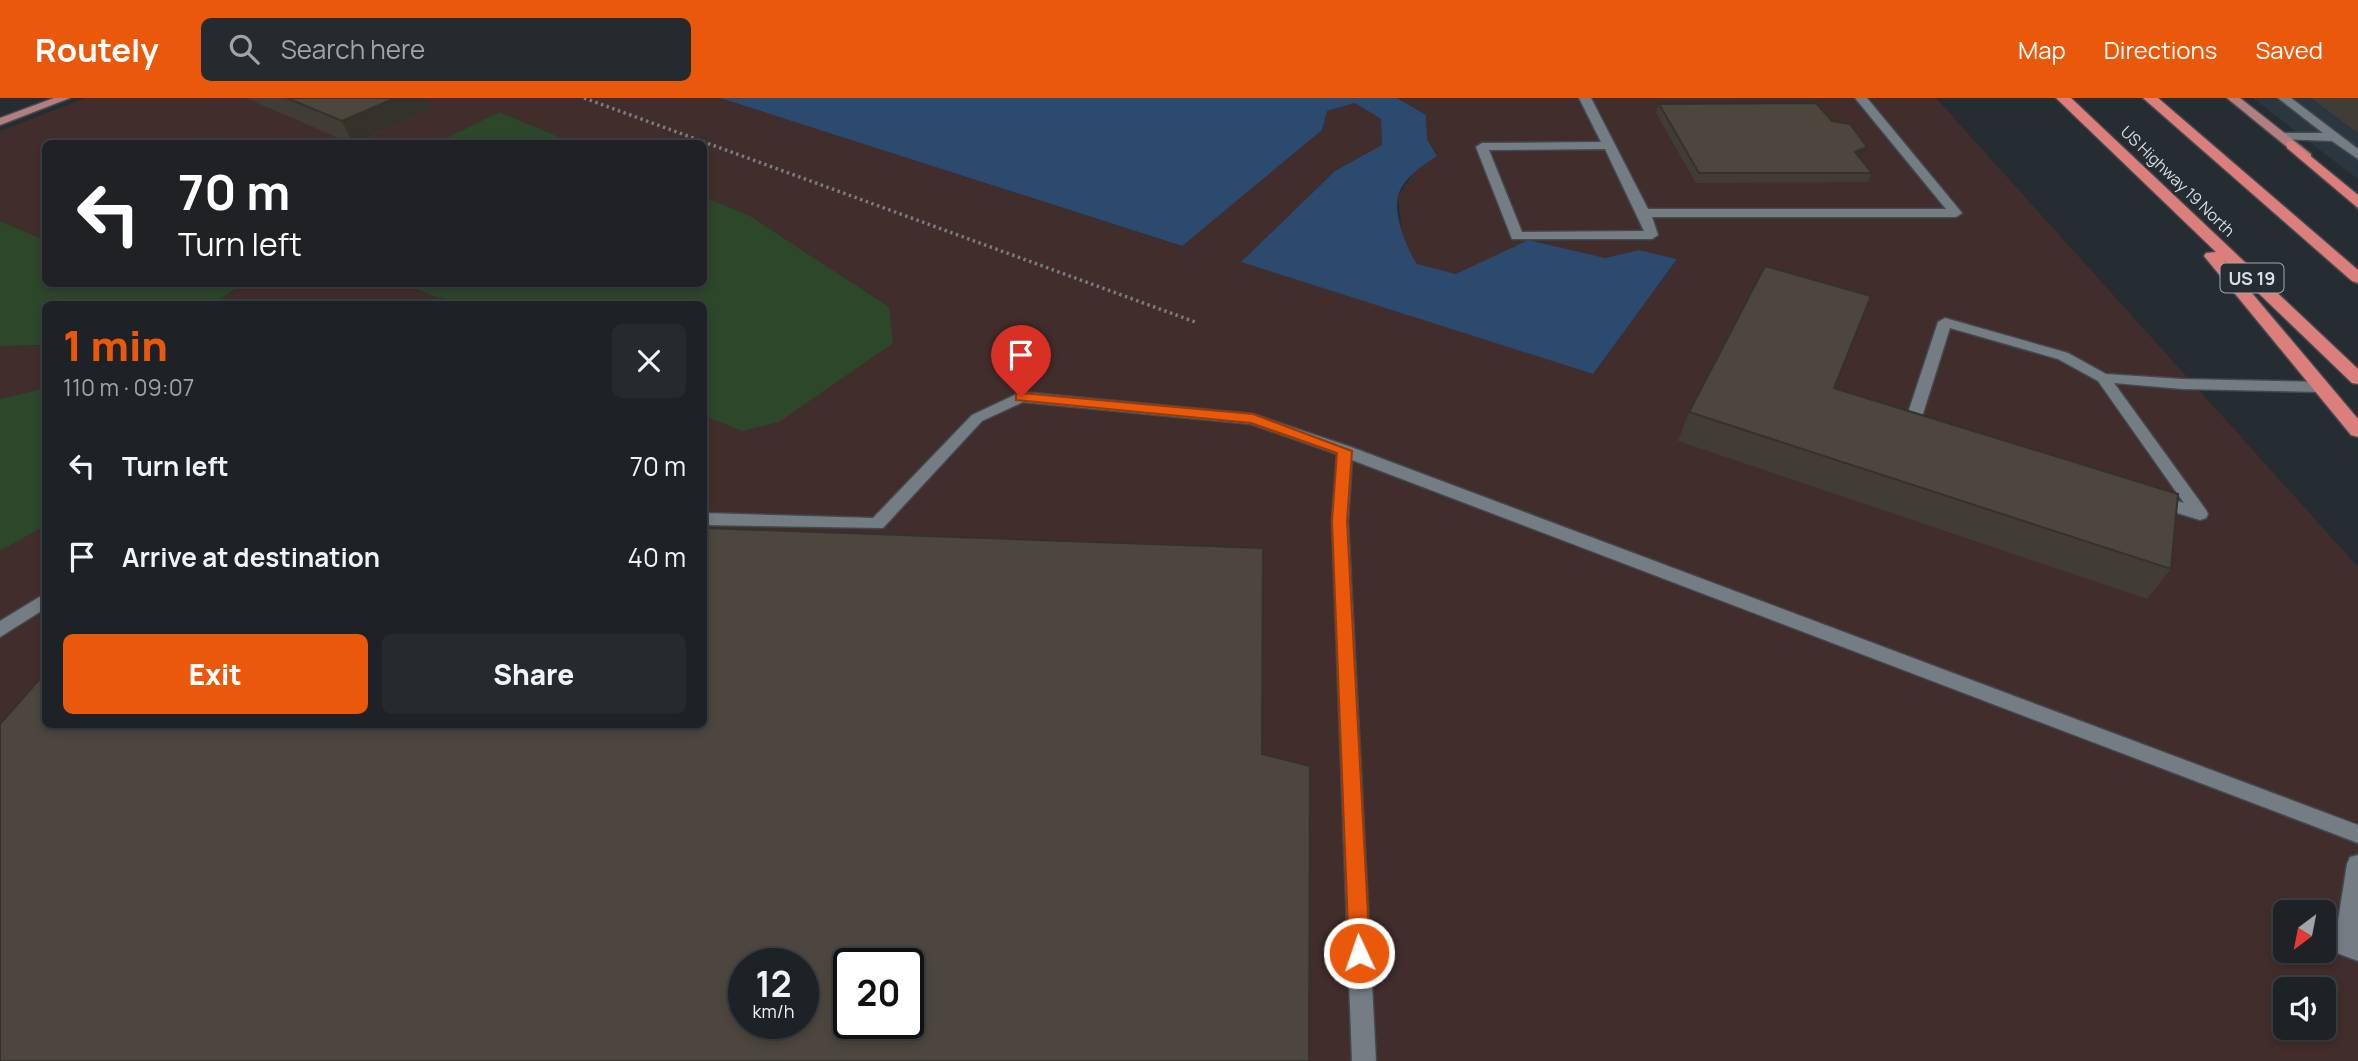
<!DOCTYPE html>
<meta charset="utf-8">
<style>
:root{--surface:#1c2226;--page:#252a2e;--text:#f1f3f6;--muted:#a0a4a7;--line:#3a3f43;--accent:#ea580c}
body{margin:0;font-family:Manrope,sans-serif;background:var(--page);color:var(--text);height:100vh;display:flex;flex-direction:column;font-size:26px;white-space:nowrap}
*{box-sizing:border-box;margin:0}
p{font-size:23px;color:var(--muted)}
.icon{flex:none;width:38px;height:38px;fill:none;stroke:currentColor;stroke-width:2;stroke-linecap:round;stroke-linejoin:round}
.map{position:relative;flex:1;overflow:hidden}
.drawer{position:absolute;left:42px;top:203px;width:665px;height:427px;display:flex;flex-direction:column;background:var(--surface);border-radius:10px;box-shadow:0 4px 10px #0003,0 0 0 2px var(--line)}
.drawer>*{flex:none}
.guide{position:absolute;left:42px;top:42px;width:665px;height:147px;border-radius:10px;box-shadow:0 4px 10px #0003,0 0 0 2px var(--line);background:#202124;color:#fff;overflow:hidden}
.needle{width:46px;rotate:212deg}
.tools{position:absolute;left:2273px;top:802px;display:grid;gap:14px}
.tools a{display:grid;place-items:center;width:63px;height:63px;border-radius:10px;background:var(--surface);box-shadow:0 4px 10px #0003,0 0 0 2px var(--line);font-size:35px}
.speed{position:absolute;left:728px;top:850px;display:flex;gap:14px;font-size:35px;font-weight:700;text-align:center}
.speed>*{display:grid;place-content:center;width:91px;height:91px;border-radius:50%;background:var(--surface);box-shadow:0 4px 10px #0003,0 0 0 2px var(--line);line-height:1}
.speed small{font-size:18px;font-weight:400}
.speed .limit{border:4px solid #111;border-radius:10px;background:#fff;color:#111}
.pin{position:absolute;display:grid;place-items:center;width:60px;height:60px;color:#fff;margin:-72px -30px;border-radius:50% 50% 50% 0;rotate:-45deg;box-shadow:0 0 7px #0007}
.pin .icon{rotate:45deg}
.me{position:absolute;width:77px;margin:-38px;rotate:357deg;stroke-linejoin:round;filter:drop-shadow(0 0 5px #0008)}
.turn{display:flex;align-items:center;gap:24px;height:147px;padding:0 21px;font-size:32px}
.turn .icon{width:91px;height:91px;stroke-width:2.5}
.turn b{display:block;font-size:49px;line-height:60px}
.round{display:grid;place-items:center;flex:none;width:74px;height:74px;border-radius:10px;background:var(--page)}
.summary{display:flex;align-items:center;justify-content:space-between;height:119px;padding:0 21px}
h1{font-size:42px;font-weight:800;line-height:52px;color:var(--accent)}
.cta{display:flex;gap:14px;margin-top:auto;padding:14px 21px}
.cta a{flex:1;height:80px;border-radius:10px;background:var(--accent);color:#fff;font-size:28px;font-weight:800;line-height:80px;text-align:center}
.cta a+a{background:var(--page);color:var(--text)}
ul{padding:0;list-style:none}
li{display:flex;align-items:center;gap:21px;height:91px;padding:0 21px}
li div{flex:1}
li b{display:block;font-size:26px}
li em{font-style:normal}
header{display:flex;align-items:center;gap:42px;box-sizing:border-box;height:98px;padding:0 35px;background:var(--accent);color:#fff}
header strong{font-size:33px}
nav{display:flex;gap:38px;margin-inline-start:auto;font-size:24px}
.search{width:490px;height:63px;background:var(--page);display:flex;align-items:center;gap:18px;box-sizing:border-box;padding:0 24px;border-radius:10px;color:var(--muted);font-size:26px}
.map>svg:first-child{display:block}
.commercial{fill:#412d2c;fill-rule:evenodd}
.built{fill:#2a3640}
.green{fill:#2c472a}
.water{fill:#2c496e}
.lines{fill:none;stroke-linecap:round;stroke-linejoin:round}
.service-casing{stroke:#43494e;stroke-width:3}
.primary-casing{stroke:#43494e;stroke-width:3}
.motorway-casing{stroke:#43494e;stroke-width:3}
.path{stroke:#767c81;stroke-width:3.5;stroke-dasharray:2.5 3.5;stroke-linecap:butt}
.service{fill:#757d84;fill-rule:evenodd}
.primary{fill:#b37e7f;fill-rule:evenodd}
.motorway{fill:#dc7e7c;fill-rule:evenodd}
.wall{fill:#413c35}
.shaded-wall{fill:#35312b}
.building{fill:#4c463e;stroke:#35312b;stroke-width:2;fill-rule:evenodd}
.route{fill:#ea580c;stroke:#983908;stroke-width:2}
.labels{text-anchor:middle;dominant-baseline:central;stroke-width:5;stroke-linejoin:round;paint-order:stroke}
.far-street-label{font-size:16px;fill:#d9dee2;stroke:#262d32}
.shield{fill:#262d32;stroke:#a3a9ad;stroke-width:2}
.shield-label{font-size:18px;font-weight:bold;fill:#d9dee2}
</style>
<header>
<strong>Routely</strong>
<div class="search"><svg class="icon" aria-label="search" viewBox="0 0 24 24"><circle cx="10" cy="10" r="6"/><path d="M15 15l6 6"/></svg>Search here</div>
<nav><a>Map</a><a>Directions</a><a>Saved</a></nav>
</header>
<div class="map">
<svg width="2358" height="963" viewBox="0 0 2358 963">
<rect width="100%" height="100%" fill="#262d32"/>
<g class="commercial">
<path d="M86,0H720L1181,148L1327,13L1355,5L1381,21L1382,47L1335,73L1242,164L1593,276L1677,161L1639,152L1605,160L1528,142L1456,177L1417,166L1403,145L1398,98L1414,74L1437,57L1427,41L1426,17L1397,0H1936L2358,469V963H0V453L45,428L46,626H704V318L742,333L889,209L750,118L704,99V46L574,45L499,14L436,45L46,46L45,142L0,123V33ZM2286,814H2324V852H2286ZM744,866H803V926H744ZM849,866H908V926H849ZM2286,891H2324V929H2286Z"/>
<polygon points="251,186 406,186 432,198 471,206 212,206 237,190"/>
<polygon points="45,247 45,290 0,301 0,248"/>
</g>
<polygon class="built" points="2253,0 2358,0 2358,81 2312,46"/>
<g class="green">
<polygon points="499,14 574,45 436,45"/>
<polygon points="704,99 750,118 889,209 893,245 779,324 742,333 704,318 704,206 471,206 432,198 406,186 704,186"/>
<polygon points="0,123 45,142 46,186 251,186 237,190 212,206 46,206 45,247 0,248"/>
<polygon points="45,290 45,428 0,453 0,301"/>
</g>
<path class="water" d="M720,0H1397L1426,17L1427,41L1437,58C1423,67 1403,80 1398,98C1393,117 1407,151 1417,166L1456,176L1528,142L1605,160L1639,152L1677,161L1593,276L1241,164L1335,73L1382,47L1381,21L1355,5L1327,13L1322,32L1182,148Z"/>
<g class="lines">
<defs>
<g id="service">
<path d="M1579,0H1591L1648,111H1946L1855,0H1867L1962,115L1956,119H1652L1658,137L1652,141H1512L1476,49L1482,45L1601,44ZM1605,51L1644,133L1522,134L1489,52Z"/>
<polygon points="2278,0 2291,0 2358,51 2358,61 2332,43 2278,41 2278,37 2282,35 2323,35"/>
<polygon points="1945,220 2068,255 2106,276 2182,281 2321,284 2328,289 2321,294 2182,291 2114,285 2206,412 2208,416 2206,420 2200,422 2151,407 2149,403 2151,399 2157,397 2184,405 2098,283 2058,261 1950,230 1920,325 1930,331 1922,336 1904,327 1938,224"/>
<polygon points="1021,294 1253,316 1351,349 2358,727 2358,745 1352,362 1348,423 1376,963 1352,963 1332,423 1337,356 1251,326 1023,304 982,323 883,430 704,427 704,415 873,420 972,317"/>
<polygon points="46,495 46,510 0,539 0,523"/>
<polygon points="2358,757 2358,863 2337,855 2334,848 2347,766 2350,759"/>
</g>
<g id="primary">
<polygon points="54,0 70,0 0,27 0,20"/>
<polygon points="2227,0 2240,0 2311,56 2311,62 2303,62"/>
</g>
<g id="motorway">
<polygon points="2056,0 2071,0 2358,271 2358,286 2352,285 2224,162 2358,321 2358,339 2351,337 2204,158 2206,155 2216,154"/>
<polygon points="2143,0 2158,0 2358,172 2358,185 2352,183"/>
<polygon points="2292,43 2358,97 2358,110 2287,50 2287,44"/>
</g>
</defs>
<use href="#service" class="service-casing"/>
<use href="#primary" class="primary-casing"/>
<use href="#motorway" class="motorway-casing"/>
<polyline class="path" points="584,0 1198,225"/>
<use href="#service" class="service"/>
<use href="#primary" class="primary"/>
<use href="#motorway" class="motorway"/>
</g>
<g class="wall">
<polygon points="246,0 426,0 431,11 355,46 352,46"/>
<polygon points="2311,0 2358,0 2358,35"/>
<polygon points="1659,6 1832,23 1867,49 1863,58 1860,60 1872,75 1868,84 1696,85 1656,15"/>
<polygon points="1834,290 2171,471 2147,501 1678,343 1689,314"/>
</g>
<g class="shaded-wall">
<polygon points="395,0 426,0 431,11 353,46 342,23"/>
<polygon points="1867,49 1863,58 1851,63 1855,54"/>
</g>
<g class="building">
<polygon points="287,0 395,0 342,23"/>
<polygon points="1816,5 1832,23 1850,26 1867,49 1855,54 1872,75 1699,75 1659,6"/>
<polygon points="224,39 239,46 208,46"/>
<polygon points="194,40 207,46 181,46"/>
<polygon points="1765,168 1871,198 1834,290 2178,396 2171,471 1689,314"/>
<path d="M704,430L1263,450L1262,656L1310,668L1309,963H0V626L46,574V626H704ZM744,866H803V926H744ZM849,866H908V926H849Z"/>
</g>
<polygon class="route" points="1021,295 1253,316 1352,353 1347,423 1370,855 1367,862 1359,864 1352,862 1349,855 1332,423 1337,355 1251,325 1016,302 1016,296"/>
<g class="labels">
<g class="far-street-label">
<text transform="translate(2178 83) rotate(44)">US Highway 19 North</text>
</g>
<rect class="shield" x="2220.5" y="165.5" width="63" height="29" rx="5"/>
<g class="shield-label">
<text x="2252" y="180">US 19</text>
</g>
</g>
</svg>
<div class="tools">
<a><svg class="needle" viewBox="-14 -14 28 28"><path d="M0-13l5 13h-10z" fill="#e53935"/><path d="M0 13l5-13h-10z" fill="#a0a4a7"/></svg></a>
<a><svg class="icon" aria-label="sound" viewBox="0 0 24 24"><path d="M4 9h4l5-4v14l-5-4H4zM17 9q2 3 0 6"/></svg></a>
</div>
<div class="speed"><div>12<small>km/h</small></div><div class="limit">20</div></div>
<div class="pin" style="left:1021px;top:299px;background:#d93025"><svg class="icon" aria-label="arrive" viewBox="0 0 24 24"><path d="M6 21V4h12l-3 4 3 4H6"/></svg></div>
<svg class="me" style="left:1359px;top:855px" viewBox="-20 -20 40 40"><circle r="17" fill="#ea580c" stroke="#fff" stroke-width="3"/><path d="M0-11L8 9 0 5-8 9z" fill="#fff"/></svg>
<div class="guide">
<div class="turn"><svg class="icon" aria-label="left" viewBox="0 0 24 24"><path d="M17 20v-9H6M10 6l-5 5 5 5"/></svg><div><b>70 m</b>Turn left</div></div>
</div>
<section class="drawer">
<div class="summary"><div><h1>1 min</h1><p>110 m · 09:07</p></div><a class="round"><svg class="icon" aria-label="close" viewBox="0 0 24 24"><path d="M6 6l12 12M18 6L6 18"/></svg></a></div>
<ul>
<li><svg class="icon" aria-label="left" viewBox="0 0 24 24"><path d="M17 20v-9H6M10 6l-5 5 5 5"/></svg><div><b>Turn left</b></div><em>70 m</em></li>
<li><svg class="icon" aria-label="arrive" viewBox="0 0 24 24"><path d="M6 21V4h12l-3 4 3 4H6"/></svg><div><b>Arrive at destination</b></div><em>40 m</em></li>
</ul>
<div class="cta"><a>Exit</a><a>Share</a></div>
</section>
</div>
